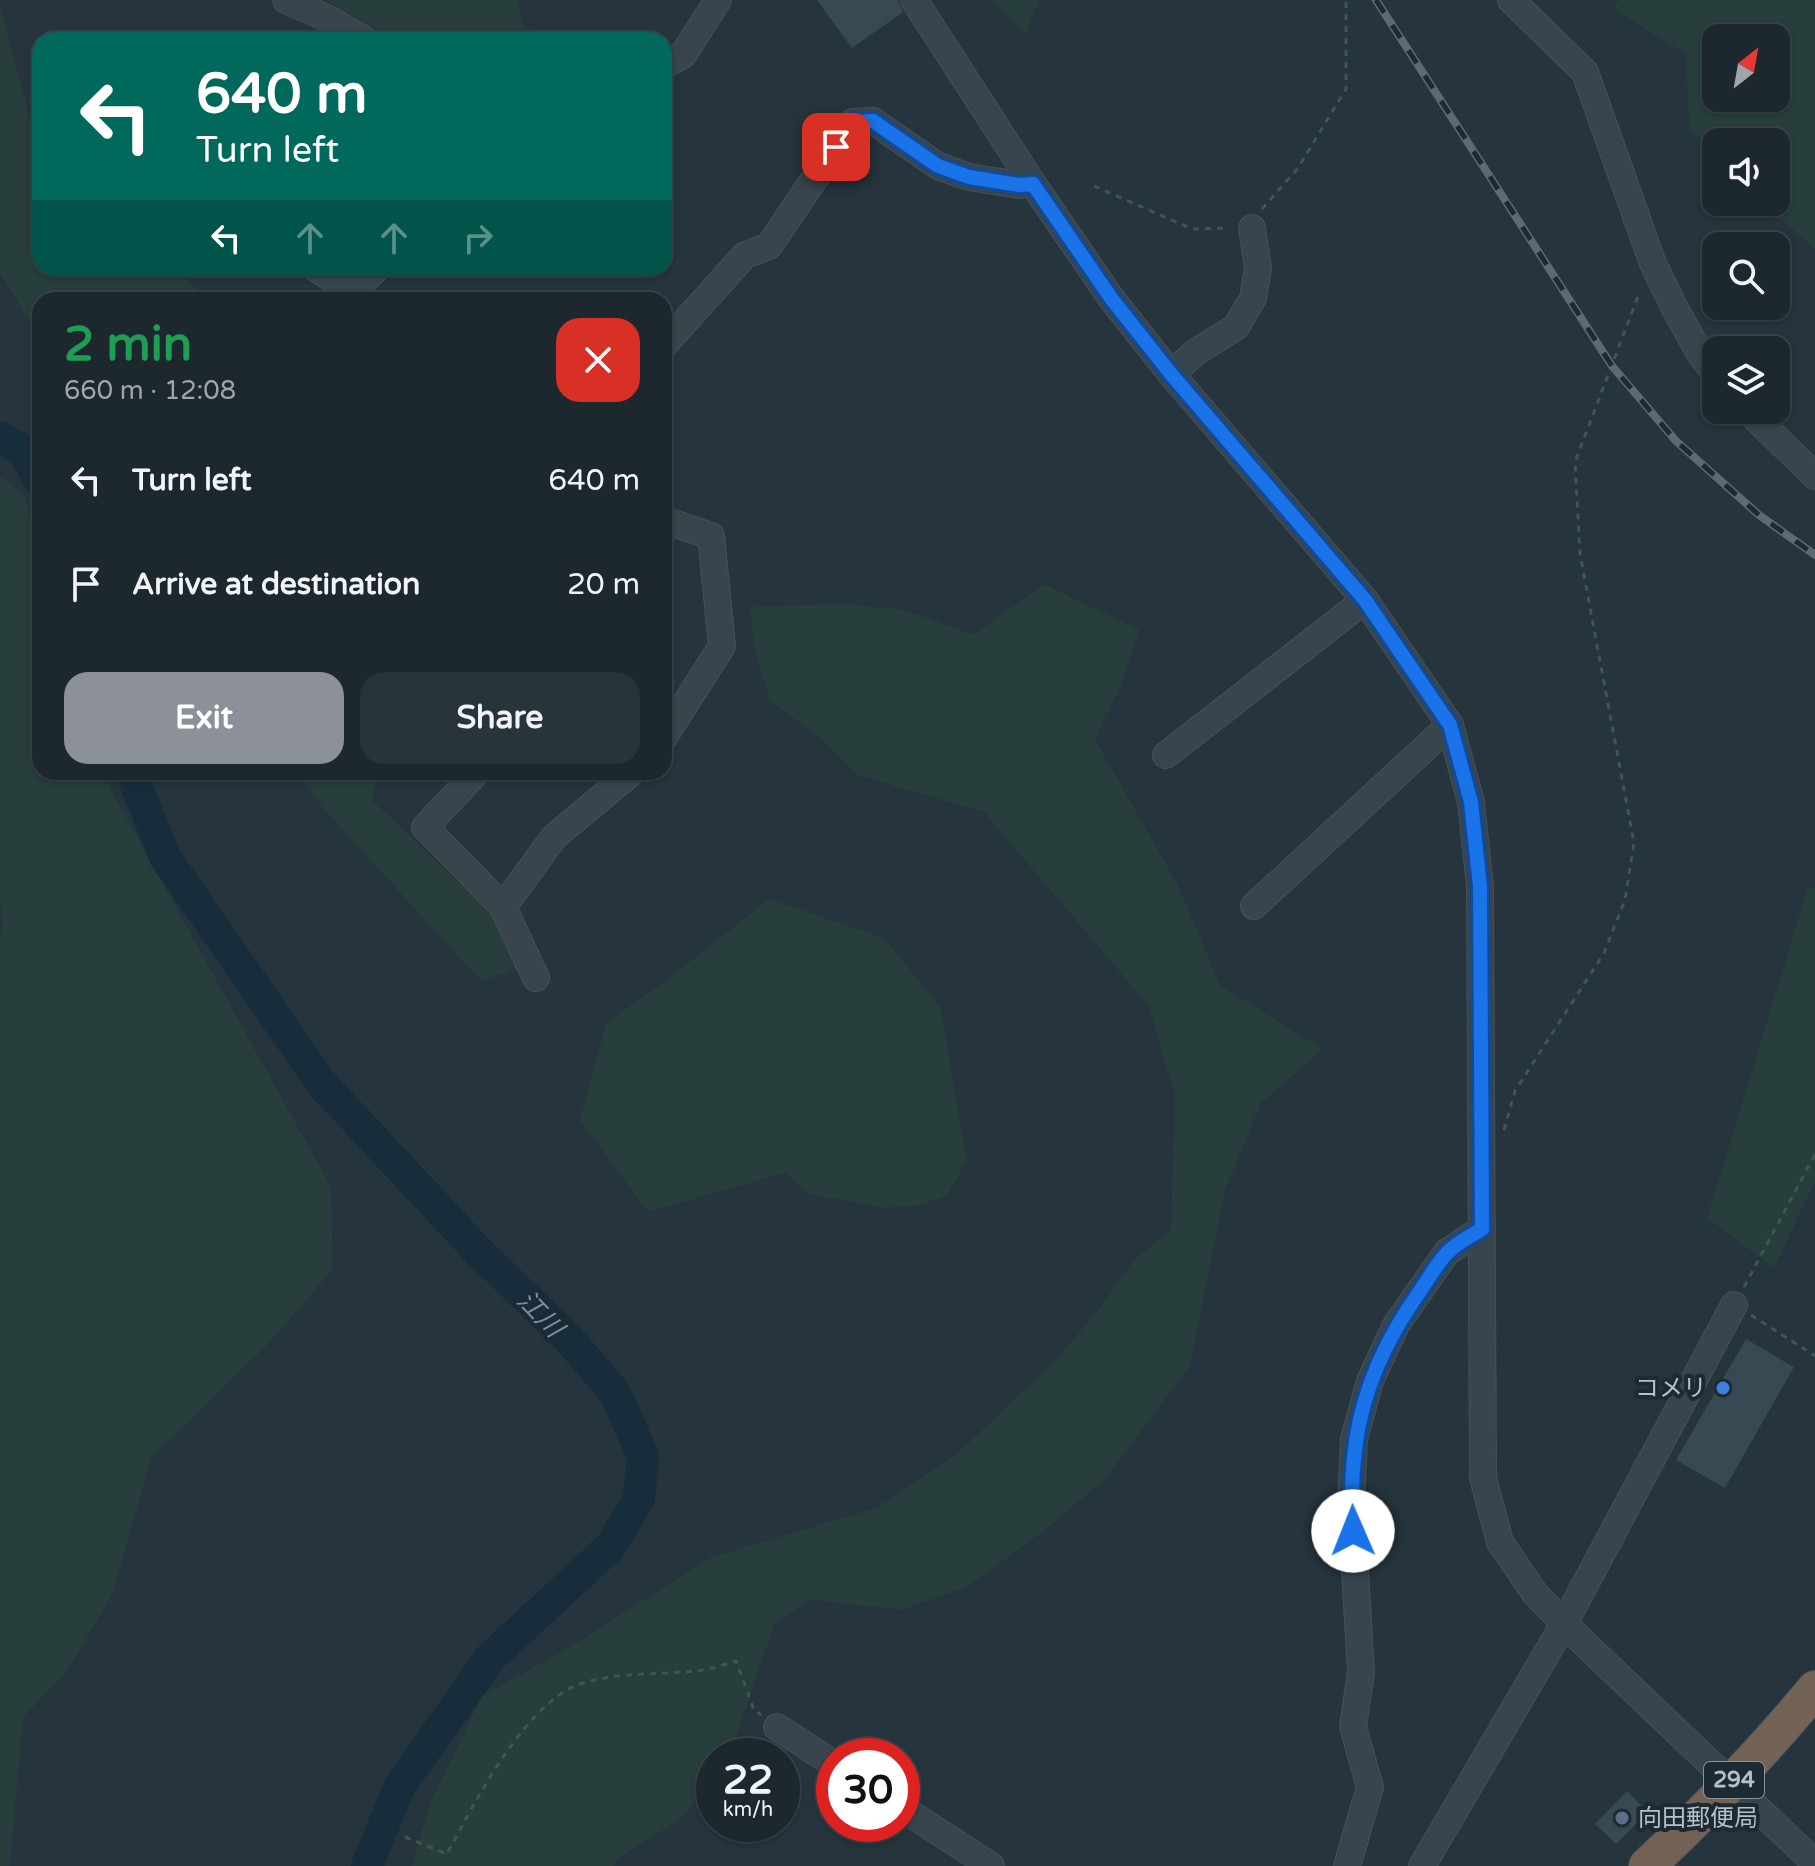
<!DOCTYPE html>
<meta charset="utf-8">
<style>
:root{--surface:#1c272e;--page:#29333a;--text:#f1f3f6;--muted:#a0a5aa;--line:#3a444a;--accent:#8c9099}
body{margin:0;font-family:"Varela Round","Noto Sans JP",sans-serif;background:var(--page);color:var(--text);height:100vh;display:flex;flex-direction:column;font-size:30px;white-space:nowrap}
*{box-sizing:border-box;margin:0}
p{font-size:26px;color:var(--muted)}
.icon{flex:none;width:44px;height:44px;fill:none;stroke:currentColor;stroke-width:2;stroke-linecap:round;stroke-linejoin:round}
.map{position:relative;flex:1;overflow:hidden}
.panel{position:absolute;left:32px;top:292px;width:640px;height:488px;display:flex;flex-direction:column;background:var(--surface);border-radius:24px;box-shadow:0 2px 6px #0004,0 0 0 2px var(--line)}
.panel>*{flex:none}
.hud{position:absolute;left:32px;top:32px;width:640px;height:244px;border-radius:24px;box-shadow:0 2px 6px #0004,0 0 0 2px var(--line);background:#00695c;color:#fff;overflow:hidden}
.needle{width:52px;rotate:31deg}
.controls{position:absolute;left:1702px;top:24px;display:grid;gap:16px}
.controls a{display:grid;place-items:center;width:88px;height:88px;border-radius:16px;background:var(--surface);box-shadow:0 2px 6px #0004,0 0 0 2px var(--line);font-size:40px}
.speed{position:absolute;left:696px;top:1738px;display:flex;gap:16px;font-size:40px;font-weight:700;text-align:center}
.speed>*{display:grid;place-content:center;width:104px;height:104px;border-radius:50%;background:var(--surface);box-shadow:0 2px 6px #0004,0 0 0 2px var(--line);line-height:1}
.speed small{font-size:20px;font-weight:400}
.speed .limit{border:12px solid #d22;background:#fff;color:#111}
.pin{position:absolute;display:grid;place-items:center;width:68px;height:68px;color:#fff;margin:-34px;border-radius:16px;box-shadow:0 4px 12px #0006}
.me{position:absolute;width:88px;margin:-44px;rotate:359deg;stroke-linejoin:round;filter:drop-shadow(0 0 6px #0008)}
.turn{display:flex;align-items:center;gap:28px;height:168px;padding:0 32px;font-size:36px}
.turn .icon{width:104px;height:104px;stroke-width:2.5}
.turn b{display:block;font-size:56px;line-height:68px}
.lanes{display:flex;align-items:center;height:76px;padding:0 32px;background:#0003;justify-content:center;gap:40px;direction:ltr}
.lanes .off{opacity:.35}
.round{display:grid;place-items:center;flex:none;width:84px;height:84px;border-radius:24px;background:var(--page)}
.head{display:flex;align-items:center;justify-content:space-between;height:136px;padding:0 32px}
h1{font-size:48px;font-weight:700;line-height:60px;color:#1e9e55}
.cta{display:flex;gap:16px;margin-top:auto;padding:16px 32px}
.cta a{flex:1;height:92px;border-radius:24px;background:var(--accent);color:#fff;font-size:32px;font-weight:700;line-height:92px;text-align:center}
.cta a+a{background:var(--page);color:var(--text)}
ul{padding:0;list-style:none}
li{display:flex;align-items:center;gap:24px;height:104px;padding:0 32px}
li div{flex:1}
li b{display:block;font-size:30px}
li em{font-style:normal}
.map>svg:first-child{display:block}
.green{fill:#273e3c;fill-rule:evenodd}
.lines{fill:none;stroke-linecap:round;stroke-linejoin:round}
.river{stroke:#182d3b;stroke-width:32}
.building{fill:#374953}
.minor-casing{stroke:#455159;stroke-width:28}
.highway-casing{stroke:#445058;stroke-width:38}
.path{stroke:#405654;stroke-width:3;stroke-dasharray:6 6;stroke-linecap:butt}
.minor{stroke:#39454d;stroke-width:26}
.highway{stroke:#736256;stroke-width:36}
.rail-casing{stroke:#5b6a74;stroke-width:8}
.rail{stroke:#1e2a32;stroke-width:5;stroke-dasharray:15;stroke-linecap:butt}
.route-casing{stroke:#114b97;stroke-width:20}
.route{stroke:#1a73e8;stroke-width:14}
.shop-dot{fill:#3f7fe0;stroke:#1e2a32;stroke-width:3}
.service-dot{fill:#5c6f8a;stroke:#1e2a32;stroke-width:3}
.labels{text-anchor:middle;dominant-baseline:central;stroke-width:8;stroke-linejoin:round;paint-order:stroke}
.shield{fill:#1e2a32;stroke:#88939b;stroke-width:2}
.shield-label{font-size:22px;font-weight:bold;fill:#b5c0c8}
.poi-label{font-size:24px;fill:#b5c0c8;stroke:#1e2a32;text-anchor:end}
.water-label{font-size:26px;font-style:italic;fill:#6f92a6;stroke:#1e2a32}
</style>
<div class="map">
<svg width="1815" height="1866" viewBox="0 0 1815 1866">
<rect width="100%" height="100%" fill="#25343d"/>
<g class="green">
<polygon points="326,0 519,0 522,25 558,40 396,40"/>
<polygon points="991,0 1039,0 1025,34"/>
<path d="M1618,0H1815V250L1763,202H1776V142H1716V155L1689,128L1686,54L1613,9ZM1776,38V98H1716V38Z"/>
<polygon points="0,6 40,155 40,268 175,268 207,300 40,300 40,338 0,273"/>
<polygon points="0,476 26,497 40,566 40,772 101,772 331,1187 333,1269 271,1341 151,1458 113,1593 66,1673 23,1717 10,1866 0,1866 0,940 3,925 0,903"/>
<polygon points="1044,584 1139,630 1120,687 1095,739 1178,885 1220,985 1323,1049 1261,1103 1225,1191 1190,1366 1106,1478 1045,1530 967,1587 901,1610 812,1600 775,1622 735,1741 724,1756 714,1756 714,1771 683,1817 616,1860 614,1866 412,1866 430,1803 482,1696 568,1648 710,1558 879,1507 958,1453 1055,1361 1102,1305 1134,1260 1171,1229 1175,1095 1148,1005 984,812 857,775 821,738 770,701 754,648 750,607 844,604 906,610 973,635"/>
<polygon points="298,772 379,772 372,800 506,928 517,967 482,982 322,807"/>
<polygon points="1808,887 1815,889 1815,1182 1774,1268 1707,1218"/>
<polygon points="769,899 884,938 940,1006 967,1161 947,1195 921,1205 883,1208 809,1194 785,1173 648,1212 580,1120 606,1023 668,979"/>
</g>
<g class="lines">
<g class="river">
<polyline points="0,437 23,451 40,480"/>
<polyline points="131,772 165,857 322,1084 479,1252 568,1338 615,1393 643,1456 639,1499 610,1547 490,1658 399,1787 367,1866"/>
</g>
</g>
<g class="building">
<polygon points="817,0 898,0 903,12 852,48"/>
<polygon points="1746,1339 1794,1367 1725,1488 1676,1460"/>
<polygon points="1627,1791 1648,1812 1616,1844 1595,1824"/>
</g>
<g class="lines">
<defs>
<g id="minor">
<polyline points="286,0 329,19 365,40"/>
<polyline points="914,0 1033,184 1111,298 1171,374 1365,600 1450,725 1471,802 1480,886 1483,1478 1500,1542 1534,1592 1564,1624 1815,1863"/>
<polyline points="1511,0 1585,72 1652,261 1673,305 1699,352 1716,375"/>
<polyline points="664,65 683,55 718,0"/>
<polyline points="316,268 364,300"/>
<polyline points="343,300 377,268"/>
<polyline points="664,345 745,255 769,246 853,122 873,121 938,166 969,177 1019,185 1033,184"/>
<polyline points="1171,374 1196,352 1236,327 1253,298 1258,268 1252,228"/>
<polyline points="1747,410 1815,476"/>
<polyline points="664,520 711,536 722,646 664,737"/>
<polyline points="1166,755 1365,600"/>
<polyline points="477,772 425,827 503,907 536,978"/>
<polyline points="1254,906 1450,725"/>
<polyline points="503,907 554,837 632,772"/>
<polyline points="777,1727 834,1764"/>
<polyline points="902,1808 991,1866"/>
<polyline points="1347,1866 1370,1787 1353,1727 1361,1672 1351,1503 1354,1439 1370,1381 1396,1325 1447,1252 1482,1229"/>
<polyline points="1422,1866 1564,1624 1734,1305"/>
</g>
<path id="highway" d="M1647,1866C1707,1810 1763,1752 1815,1689"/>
</defs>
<use href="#minor" class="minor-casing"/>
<use href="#highway" class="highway-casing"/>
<g class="path">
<polyline points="1094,186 1192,229 1229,228"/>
<polyline points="1262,209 1298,168 1346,89 1346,0"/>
<polyline points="1504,1130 1515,1091 1604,953 1625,900 1634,843 1580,554 1575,462 1640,291"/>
<polyline points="1744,1287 1815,1154"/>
<polyline points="1751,1315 1815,1356"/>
<path d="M405,1837L447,1854C473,1805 525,1703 580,1684C616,1672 657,1675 695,1671C709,1670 723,1665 736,1661L754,1710L761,1715"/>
</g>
<use href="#minor" class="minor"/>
<use href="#highway" class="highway"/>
<defs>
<polyline id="rail" points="1376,0 1612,366 1676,441 1759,515 1815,555"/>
</defs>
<use href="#rail" class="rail-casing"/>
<use href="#rail" class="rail"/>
</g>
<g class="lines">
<defs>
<path id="route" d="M836,147L853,122L873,121L938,166L969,177L1019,185L1033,184L1111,298L1171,374L1365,600L1450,725L1471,802L1480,886L1482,1229C1471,1236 1456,1243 1447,1253C1436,1265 1427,1281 1418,1294C1365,1370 1347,1438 1353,1531"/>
</defs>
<use href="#route" class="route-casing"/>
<use href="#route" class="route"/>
</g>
<circle class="shop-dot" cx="1723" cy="1388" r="8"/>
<circle class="service-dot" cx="1622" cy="1818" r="8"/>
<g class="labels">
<rect class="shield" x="1704" y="1762" width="60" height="36" rx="6"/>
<g class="shield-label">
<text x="1734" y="1780">294</text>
</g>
<g class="poi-label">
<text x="1707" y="1388">コメリ</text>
<text x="1638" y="1818" text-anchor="start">向田郵便局</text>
</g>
<g class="water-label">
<text transform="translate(540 1314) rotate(46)">江川</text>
</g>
</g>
</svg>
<div class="controls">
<a><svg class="needle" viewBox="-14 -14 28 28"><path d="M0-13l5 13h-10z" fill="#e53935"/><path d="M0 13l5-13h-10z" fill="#a0a5aa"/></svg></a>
<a><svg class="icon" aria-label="sound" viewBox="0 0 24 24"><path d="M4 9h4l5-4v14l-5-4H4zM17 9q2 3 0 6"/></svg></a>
<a><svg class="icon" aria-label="search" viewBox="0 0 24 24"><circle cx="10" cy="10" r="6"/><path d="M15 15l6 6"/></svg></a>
<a><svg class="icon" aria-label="layers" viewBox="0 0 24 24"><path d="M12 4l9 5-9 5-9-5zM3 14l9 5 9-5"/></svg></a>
</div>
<div class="speed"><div>22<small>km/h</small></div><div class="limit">30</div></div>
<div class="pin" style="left:836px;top:147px;background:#d93025"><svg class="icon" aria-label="arrive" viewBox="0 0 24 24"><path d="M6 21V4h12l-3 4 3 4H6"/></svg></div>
<svg class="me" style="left:1353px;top:1531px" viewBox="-20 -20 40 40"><circle r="19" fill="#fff"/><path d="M0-13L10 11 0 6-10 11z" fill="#1a73e8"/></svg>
<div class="hud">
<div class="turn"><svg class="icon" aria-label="left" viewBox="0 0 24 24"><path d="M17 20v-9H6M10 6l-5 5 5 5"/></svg><div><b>640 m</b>Turn left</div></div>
<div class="lanes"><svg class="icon" aria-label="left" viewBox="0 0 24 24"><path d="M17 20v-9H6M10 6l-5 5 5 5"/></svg><svg class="icon off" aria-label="ahead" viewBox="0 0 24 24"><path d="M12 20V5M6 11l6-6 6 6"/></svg><svg class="icon off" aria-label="ahead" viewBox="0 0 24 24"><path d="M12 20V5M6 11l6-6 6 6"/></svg><svg class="icon off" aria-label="right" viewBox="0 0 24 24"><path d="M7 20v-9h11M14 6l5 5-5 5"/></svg></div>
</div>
<section class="panel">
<div class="head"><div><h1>2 min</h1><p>660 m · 12:08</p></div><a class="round" style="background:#d93025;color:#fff"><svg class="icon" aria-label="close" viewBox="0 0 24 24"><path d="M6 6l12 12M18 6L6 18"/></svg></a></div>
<ul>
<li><svg class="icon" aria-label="left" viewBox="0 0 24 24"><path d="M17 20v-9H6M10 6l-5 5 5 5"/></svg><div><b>Turn left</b></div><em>640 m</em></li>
<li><svg class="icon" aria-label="arrive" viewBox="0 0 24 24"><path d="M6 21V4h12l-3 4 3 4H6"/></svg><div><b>Arrive at destination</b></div><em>20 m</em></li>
</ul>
<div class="cta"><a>Exit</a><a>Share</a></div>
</section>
</div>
